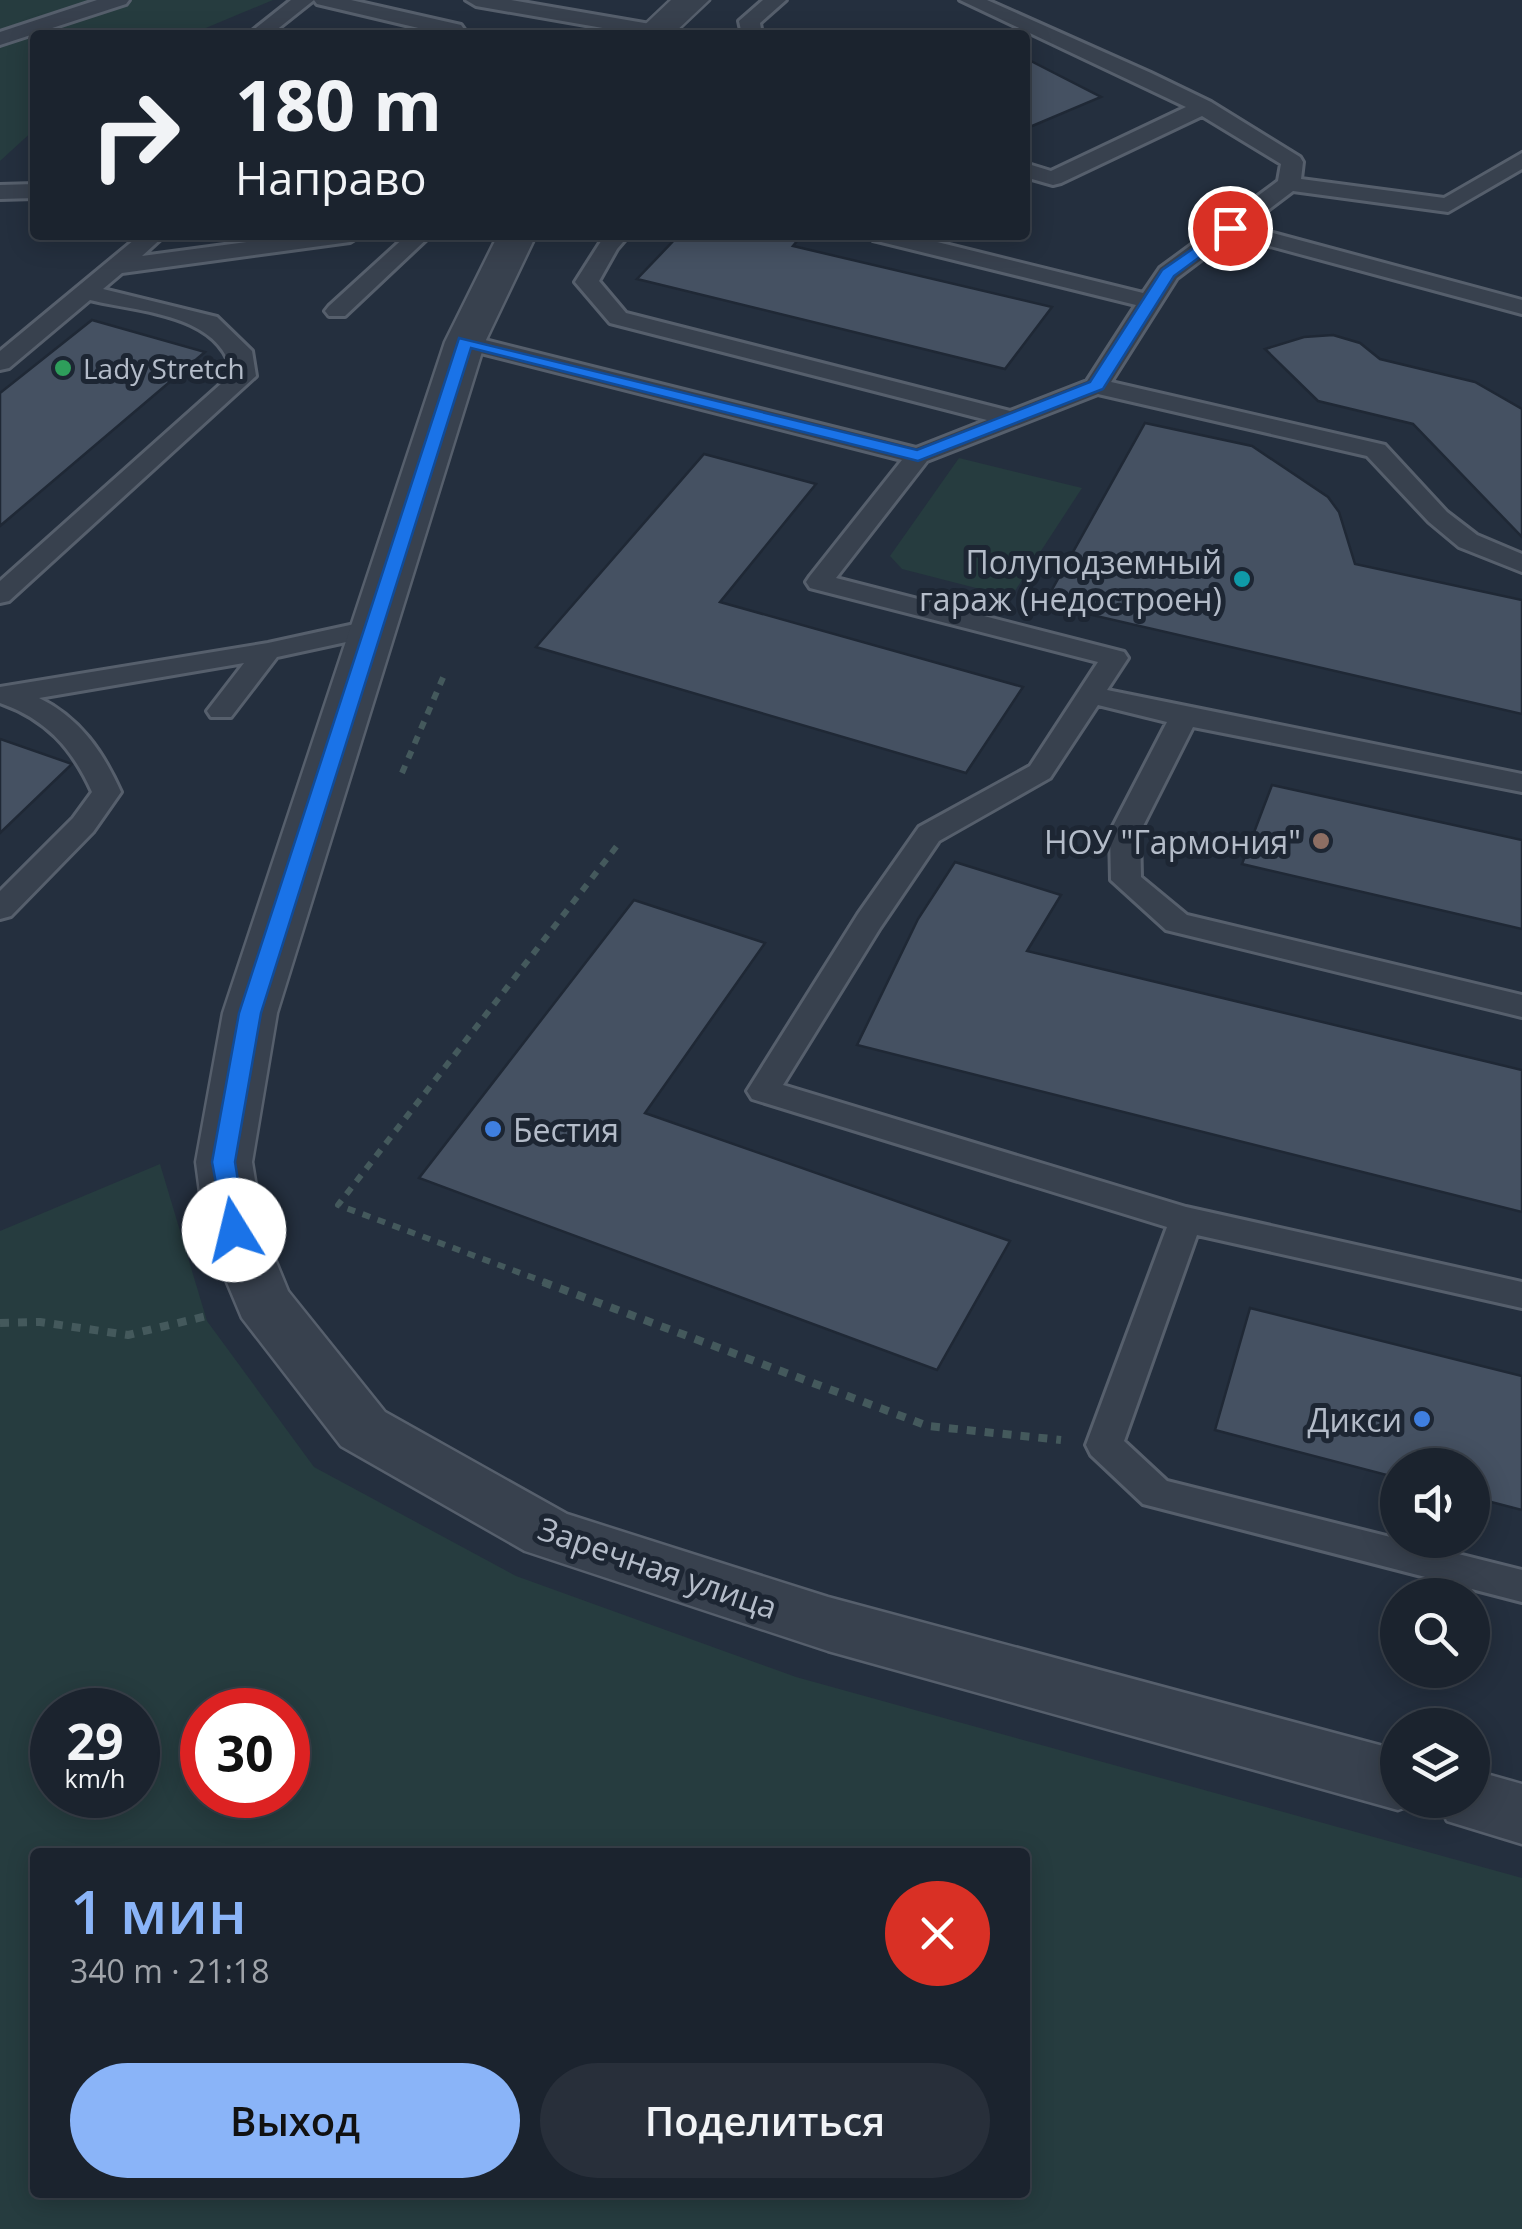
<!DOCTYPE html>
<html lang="ru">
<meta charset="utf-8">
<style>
:root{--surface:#1b232e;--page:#282f3a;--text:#f1f3f6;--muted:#a0a4aa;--line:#39404a;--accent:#8ab4f8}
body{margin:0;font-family:"Open Sans",sans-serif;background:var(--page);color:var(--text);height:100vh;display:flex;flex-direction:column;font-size:38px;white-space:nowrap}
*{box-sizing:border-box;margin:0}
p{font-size:32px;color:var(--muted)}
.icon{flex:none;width:55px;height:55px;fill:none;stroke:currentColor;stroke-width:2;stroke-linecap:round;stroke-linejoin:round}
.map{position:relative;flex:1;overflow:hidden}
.side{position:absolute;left:30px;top:1848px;width:1000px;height:350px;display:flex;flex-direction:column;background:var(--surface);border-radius:10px;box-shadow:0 5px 25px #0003,0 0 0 2px var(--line)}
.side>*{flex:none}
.hud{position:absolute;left:30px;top:30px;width:1000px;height:210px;border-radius:10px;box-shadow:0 5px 25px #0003,0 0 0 2px var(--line);background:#1b232e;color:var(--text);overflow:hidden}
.tools{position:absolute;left:1380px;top:1448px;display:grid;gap:20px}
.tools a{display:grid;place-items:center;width:110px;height:110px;border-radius:50%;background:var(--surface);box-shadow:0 5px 25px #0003,0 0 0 2px var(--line);font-size:50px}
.speed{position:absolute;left:30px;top:1688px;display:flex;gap:20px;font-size:50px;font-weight:700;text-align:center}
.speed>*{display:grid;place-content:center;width:130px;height:130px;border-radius:50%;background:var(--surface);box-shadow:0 5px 25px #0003,0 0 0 2px var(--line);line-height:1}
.speed small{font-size:25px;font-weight:400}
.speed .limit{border:15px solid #d22;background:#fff;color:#111}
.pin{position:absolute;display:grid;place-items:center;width:85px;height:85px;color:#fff;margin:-42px;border:5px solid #fff;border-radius:50%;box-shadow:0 2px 10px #0007}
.me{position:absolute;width:110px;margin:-55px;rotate:351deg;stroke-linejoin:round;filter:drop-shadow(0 0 8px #0008)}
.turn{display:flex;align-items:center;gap:35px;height:210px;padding:0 40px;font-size:45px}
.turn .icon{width:130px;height:130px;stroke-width:2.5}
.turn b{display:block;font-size:70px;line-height:85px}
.round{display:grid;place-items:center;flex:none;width:105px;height:105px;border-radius:52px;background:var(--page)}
.headline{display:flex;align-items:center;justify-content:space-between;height:170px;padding:0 40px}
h1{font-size:60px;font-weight:600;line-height:75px;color:var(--accent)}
.cta{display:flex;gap:20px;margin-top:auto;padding:20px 40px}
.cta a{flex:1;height:115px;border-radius:60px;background:var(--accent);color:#111;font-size:40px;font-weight:600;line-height:115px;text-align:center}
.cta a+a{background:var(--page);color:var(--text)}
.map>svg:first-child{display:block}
.green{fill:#263c3f;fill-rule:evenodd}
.building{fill:#455162;stroke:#1f2835;stroke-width:2.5}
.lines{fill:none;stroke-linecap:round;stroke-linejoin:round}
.lane-casing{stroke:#565f6c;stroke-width:6}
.street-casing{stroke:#565f6c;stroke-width:5}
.path-far1{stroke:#44595c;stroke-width:6;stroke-dasharray:8 8;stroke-linecap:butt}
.path{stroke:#44595c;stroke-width:8;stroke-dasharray:9 9;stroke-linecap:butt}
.lane{fill:#38414e;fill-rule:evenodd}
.street{fill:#38414e;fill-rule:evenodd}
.route{fill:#1a73e8;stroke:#114b97;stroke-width:2.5}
.leisure-dot{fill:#2e9e5b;stroke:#1d2633;stroke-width:4}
.culture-dot{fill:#0f9aa8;stroke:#1d2633;stroke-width:4}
.education-dot{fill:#8d6e63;stroke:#1d2633;stroke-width:4}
.shop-dot{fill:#3f7fe0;stroke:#1d2633;stroke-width:4}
.labels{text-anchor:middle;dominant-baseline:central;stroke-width:10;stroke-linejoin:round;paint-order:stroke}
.far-poi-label{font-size:28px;fill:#b4bcc9;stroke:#1d2633;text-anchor:start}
.poi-label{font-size:32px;fill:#b4bcc9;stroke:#1d2633;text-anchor:end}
.street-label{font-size:32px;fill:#b4bcc9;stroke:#1d2633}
</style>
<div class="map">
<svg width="1522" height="2229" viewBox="0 0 1522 2229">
<rect width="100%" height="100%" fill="#242f3e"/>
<g class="green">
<polygon points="0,0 273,0 189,35 35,35 35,129 0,161"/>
<polygon points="959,458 1082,488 1011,597 902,569 890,556"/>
<path d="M160,1164L207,1321L314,1467L516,1576L796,1677L1522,1878V2229H0V1231ZM138,1710V1795H52V1710ZM288,1710V1795H202V1710ZM1025,1852V2192H35V1852Z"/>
</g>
<g class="building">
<polygon points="1025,58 1101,97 1025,129"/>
<polygon points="679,235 802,235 793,246 1052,307 1005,369 637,279"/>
<polygon points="92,320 205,352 0,526 0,393"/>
<polygon points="1333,335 1360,343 1380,359 1475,382 1522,409 1522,537 1413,424 1318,401 1265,349 1304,337"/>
<polygon points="1145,423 1252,446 1328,497 1339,512 1355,564 1522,600 1522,714 1044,604"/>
<polygon points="704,454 816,484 720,602 1023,687 966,773 536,647"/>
<polygon points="0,739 72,764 0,833"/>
<polygon points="1272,785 1522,840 1522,929 1242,864"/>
<polygon points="955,862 1061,895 1027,951 1522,1070 1522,1212 857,1045 918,919"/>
<polygon points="634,900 765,943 645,1113 1010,1241 937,1370 419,1178"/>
<polygon points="1250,1308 1522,1376 1522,1510 1472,1497 1472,1465 1398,1465 1398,1478 1215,1430"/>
</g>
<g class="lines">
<defs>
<g id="lane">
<polygon points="97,0 129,0 126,4 0,45 0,32"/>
<polygon points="291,0 351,0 461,25 468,35 448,35 317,4 314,0 270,35 247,35"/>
<polygon points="466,0 511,0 679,29 689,35 643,35 476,6"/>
<polygon points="763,0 786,0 760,23 762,35 742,35 739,21"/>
<polygon points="960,0 987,0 1151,73 1211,102 1300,157 1303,162 1301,179 1444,198 1522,153 1522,169 1448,212 1293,191 1247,226 1522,300 1522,314 1233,236 1177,278 1111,382 1385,445 1447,512 1477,535 1522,554 1522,572 1459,547 1429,522 1367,456 1098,394 927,461 836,578 1124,652 1128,658 1107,690 1522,774 1522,792 1193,727 1140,832 1141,877 1187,915 1522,995 1522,1017 1166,930 1111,880 1110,832 1167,722 1098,705 1050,778 939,841 880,928 783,1085 1186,1207 1522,1282 1522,1308 1197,1235 1124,1441 1167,1481 1522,1570 1522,1602 1143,1504 1091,1455 1086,1445 1167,1227 752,1099 747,1091 858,914 919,827 1030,766 1098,662 810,588 806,582 810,576 902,460 457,347 453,342 465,335 916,448 987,420 610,323 575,282 605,235 629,235 617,249 599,281 626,313 1010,411 1087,381 1136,305 873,240 870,235 909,235 1143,293 1160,268 1278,181 1281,164 1202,116 1061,183 1053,185 1025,177 1025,163 1051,171 1186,107"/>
<polygon points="35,184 35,198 0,199 0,185"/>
<path d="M140,235H165L142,256L300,235H361L350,242L122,273L103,289L217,317L252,351L256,376L9,601L0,603V581L232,374C222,314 139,312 90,300L9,368L0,370V351Z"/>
<polygon points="407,235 431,235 345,316 329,316 325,311 329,306"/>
<path d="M373,620L383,622L387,628L383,634L277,657L231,717H211L207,711L244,663L39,698C80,718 103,752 121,792L93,832L11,916L0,919V891L73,818L92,792C72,748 46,719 0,703V687L268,643Z"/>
</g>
<g id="street">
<polygon points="671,0 709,0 672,35 634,35"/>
<polygon points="498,235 536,235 485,342 277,1013 252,1162 263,1230 288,1291 385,1412 567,1514 828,1597 1398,1750 1398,1800 1422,1801 1398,1810 828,1651 525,1551 341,1446 242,1318 205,1230 196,1162 223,1013 445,342"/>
<polygon points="1472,1770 1522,1784 1522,1844 1447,1821 1437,1800 1472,1800"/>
</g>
</defs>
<use href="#lane" class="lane-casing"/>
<use href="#street" class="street-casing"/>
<g class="path-far1">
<polyline points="402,773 445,673"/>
<polyline points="550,1284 338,1205 620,842"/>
</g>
<g class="path">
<polyline points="543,1282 928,1426 1061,1440"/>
<polyline points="0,1323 40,1322 128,1335 211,1315"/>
</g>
<use href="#lane" class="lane"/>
<use href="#street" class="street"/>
</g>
<polygon class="route" points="1230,223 1238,228 1235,231 1174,276 1103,389 918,461 471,348 261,1013 235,1162 246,1230 243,1237 226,1237 212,1162 239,1013 459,338 917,450 1090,382 1162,270"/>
<circle class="leisure-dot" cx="63" cy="368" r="10"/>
<circle class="culture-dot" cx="1242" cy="579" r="10"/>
<circle class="education-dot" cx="1321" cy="841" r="10"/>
<g class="shop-dot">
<circle cx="493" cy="1129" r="10"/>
<circle cx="1422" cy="1419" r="10"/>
</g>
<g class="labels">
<g class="far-poi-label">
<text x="83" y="368">Lady Stretch</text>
</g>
<g class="poi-label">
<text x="1222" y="561">Полуподземный<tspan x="1222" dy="37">гараж (недостроен)</tspan></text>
<text x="1301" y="841">НОУ "Гармония"</text>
<text x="513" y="1129" text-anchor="start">Бестия</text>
<text x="1402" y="1419">Дикси</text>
</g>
<g class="street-label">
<text transform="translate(658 1567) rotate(19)">Заречная улица</text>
</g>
</g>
</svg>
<div class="tools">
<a><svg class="icon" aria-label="sound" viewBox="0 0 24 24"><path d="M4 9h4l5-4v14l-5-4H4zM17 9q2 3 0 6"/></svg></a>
<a><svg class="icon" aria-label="search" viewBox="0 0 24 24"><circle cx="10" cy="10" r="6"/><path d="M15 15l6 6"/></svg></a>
<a><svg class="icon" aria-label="layers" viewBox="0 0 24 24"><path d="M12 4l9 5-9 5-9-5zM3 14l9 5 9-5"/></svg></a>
</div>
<div class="speed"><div>29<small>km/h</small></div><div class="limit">30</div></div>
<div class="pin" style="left:1230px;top:228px;background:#d93025"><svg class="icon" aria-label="arrive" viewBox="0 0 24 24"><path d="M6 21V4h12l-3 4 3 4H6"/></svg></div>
<svg class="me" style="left:234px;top:1230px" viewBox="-20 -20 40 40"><circle r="19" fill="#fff"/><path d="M0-13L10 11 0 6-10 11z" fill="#1a73e8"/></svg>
<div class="hud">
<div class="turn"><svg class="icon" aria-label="right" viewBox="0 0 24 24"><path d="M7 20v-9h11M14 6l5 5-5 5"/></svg><div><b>180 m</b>Направо</div></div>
</div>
<section class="side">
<div class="headline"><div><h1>1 мин</h1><p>340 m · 21:18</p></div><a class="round" style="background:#d93025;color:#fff"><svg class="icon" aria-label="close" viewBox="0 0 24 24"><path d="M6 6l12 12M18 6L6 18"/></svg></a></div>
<div class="cta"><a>Выход</a><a>Поделиться</a></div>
</section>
</div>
